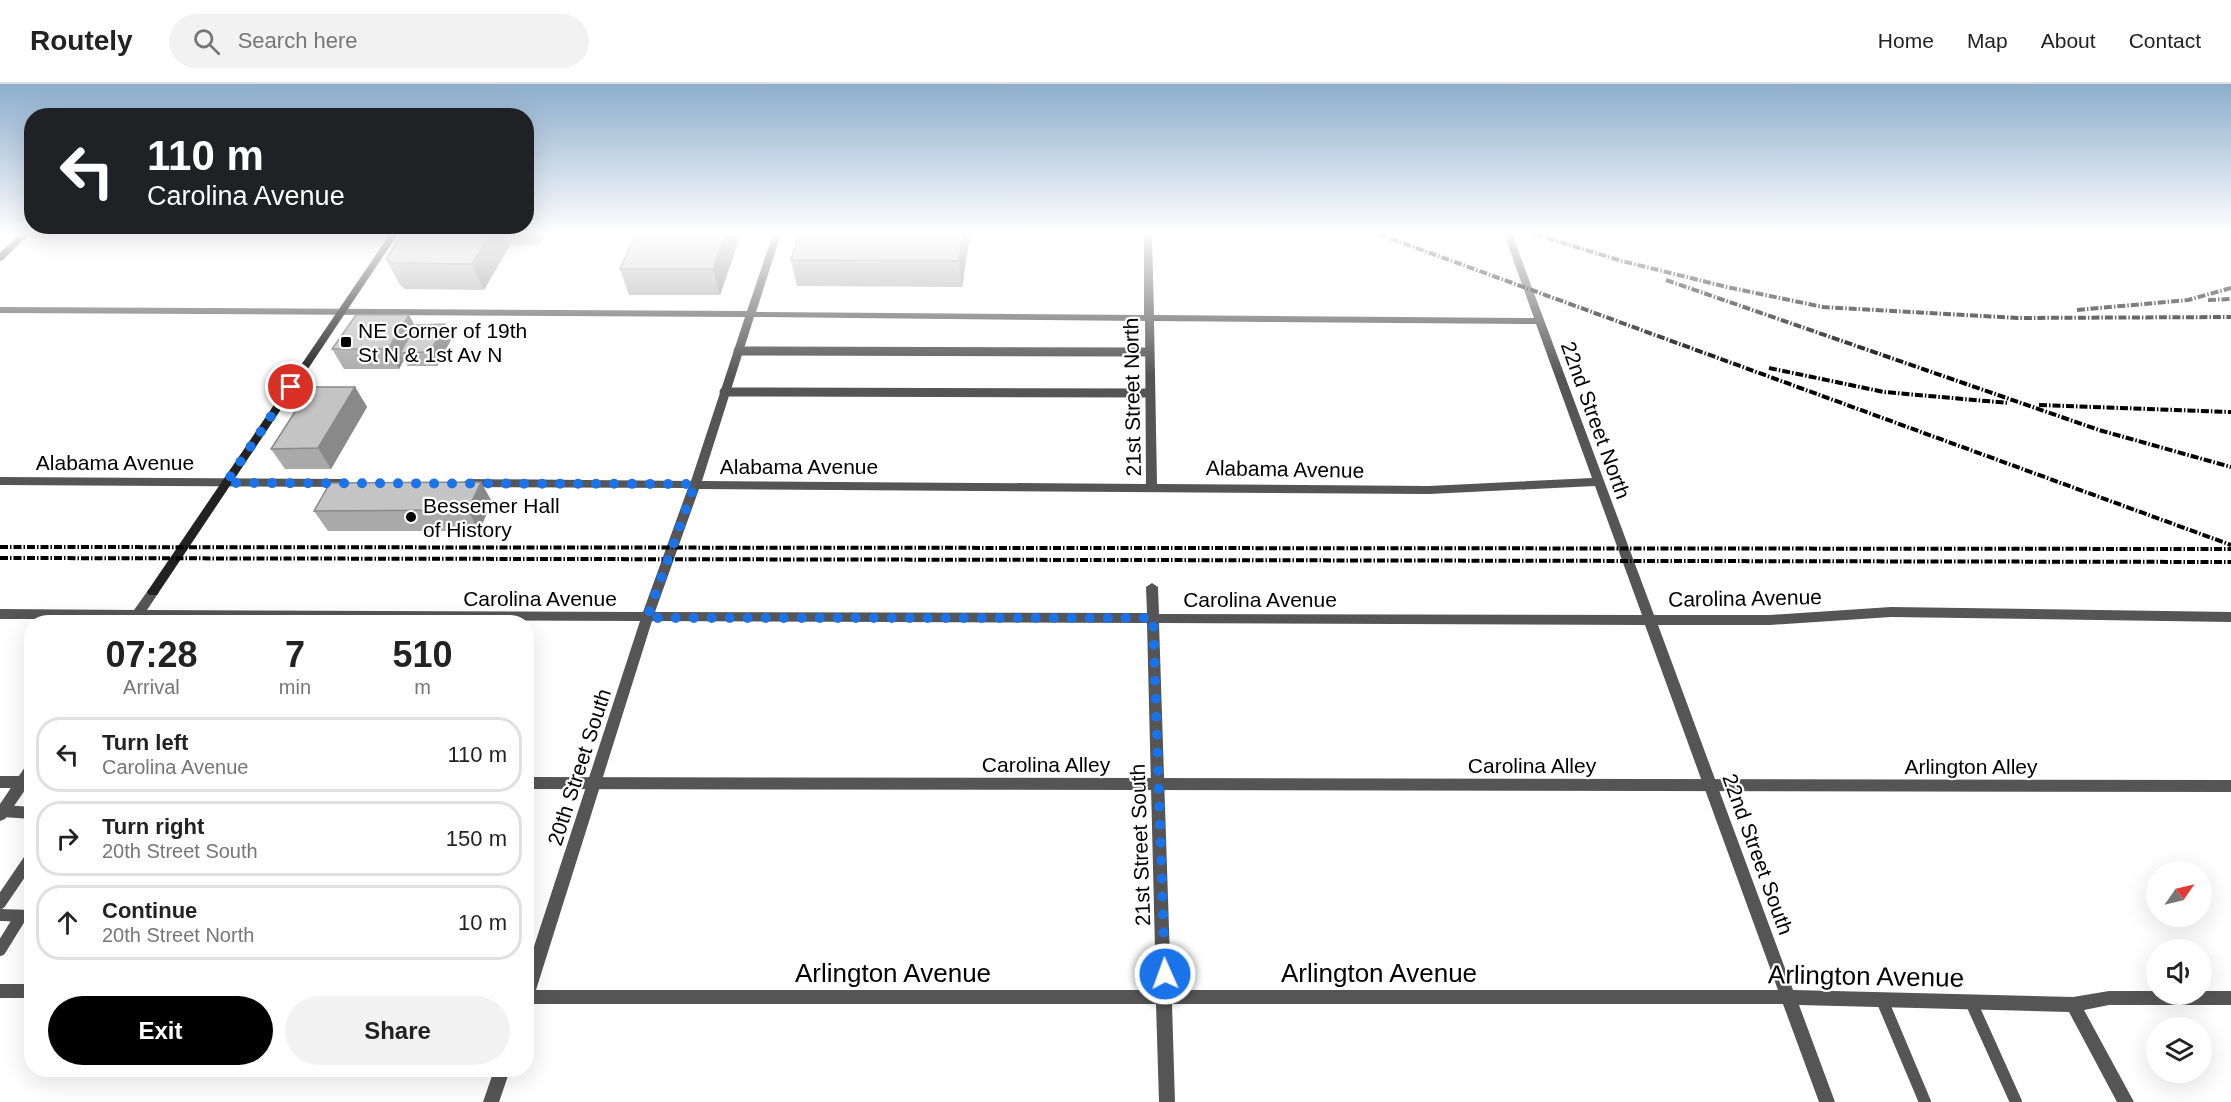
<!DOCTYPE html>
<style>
:root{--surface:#fff;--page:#f2f2f2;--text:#222;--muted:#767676;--line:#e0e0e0;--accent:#000}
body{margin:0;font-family:Arial,sans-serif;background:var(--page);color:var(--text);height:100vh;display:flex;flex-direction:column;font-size:22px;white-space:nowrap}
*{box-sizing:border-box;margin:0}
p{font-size:20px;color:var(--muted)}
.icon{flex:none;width:33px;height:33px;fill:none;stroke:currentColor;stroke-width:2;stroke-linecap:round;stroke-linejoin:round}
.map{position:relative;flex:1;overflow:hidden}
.details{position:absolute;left:24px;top:531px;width:510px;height:462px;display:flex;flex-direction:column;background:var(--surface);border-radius:24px;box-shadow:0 6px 24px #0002}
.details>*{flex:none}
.top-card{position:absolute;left:24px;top:24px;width:510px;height:126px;border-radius:24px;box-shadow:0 6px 24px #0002;background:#202124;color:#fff;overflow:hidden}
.needle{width:39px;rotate:56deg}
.fabs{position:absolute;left:2146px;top:777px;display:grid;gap:12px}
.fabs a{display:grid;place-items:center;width:66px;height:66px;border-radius:50%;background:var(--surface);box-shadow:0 6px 24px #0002;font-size:30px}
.pin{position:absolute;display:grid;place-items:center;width:51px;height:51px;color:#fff;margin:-26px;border:3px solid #fff;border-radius:50%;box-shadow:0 2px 6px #0007}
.me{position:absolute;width:66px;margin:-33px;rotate:358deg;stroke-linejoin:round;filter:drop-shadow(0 0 4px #0008)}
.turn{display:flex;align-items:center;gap:21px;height:126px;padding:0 24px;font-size:27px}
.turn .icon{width:78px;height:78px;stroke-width:2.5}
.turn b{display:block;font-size:42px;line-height:51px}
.eta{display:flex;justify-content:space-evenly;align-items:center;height:102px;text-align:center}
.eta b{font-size:36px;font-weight:600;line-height:42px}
.button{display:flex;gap:12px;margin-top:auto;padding:12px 24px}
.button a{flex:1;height:69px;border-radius:36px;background:var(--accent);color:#fff;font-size:24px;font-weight:600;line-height:69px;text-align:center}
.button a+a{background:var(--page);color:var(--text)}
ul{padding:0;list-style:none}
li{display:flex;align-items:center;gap:18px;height:75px;margin:0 12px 9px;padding:0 12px;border:3px solid var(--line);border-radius:24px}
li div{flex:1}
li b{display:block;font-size:22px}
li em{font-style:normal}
header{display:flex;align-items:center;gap:36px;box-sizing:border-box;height:84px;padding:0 30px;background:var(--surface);border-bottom:2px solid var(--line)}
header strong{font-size:28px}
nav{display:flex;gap:33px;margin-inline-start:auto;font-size:21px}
.search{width:420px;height:54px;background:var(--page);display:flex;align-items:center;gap:15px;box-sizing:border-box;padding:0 21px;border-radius:33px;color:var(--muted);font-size:22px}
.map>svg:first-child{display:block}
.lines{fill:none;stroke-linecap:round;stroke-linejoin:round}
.lane-far1{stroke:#555;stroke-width:9}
.lane{stroke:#555;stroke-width:12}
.street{fill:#555;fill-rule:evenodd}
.secondary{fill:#222;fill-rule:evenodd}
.rail{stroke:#000;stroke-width:4;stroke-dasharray:8 2 1.5 2;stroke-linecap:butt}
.wall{fill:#a9a9a9}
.shaded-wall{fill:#898989}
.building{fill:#c4c4c4;stroke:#898989;stroke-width:1.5}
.route{stroke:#1a73e8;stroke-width:10;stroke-dasharray:0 18}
.poi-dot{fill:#000;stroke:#fff;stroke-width:2}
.labels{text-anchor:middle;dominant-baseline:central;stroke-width:4.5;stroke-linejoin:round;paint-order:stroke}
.poi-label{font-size:21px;fill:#000;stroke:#fff;text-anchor:start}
.street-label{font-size:21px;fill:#000;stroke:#fff}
.near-street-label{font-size:26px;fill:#000;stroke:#fff}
</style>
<header>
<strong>Routely</strong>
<div class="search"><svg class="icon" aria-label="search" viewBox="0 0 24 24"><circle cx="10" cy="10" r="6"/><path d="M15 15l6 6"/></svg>Search here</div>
<nav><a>Home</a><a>Map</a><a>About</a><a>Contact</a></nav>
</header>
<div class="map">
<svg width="2231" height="1018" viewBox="0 0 2231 1018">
<rect width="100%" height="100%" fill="#fff"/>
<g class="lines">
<g class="lane-far1">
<polyline points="738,267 1149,268"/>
<polyline points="724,308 1150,309"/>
</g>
<g class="lane">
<polyline points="0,698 32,698"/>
<polyline points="526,699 2231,702"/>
<polyline points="3,727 32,729"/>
<polyline points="0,819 32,772"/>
<polyline points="0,831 32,832"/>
<polyline points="0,866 21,832"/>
<polyline points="1882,916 1925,1018"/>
<polyline points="1971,918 2016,1018"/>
</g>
<g class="street">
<path d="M773,150H781L756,228L1144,231V150H1152L1154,231L1534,234L1504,150H1512L1654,531H1770L1891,523L2231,528V538L1891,533L1770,541H1658L1793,906L2073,913L2109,907H2157V910H2202V907H2231V921H2109L2084,926L2134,1018H2117L2069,928L1799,921L1835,1018H1819L1783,920H1172L1175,1018H1159L1156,920H526V887L640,537L141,535L138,538H130L128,535H0V525L134,526L149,505L153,503L159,508L147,526L643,528L688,404L468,403L462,399L468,395L691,397L745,233L0,229V223L747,227ZM754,233L1145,237L1146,400L702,397ZM1154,237L1536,240L1592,394L1429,402L1157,400ZM1595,402L1642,531L1159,530L1158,503L1152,499L1146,503L1147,529L655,528L699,405L1429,410ZM652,537L1147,539L1156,906H536ZM1159,539L1645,541L1778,906H1171Z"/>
<polygon points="0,393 345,395 351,399 345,403 0,401"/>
<polygon points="32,678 32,696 5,735 0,737 0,720 27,680"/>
<rect x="0" y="900" width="32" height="14"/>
<polygon points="494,986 510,986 499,1018 483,1018"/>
</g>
<g class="secondary">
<polygon points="20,150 29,150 3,176 0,177 0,169"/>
<polygon points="390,150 398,150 157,511 149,511 147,508 149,505"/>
</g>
<g class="rail">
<polyline points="1378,150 2231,461"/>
<polyline points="1534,150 1622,177 1727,203 1823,223 2018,234 2231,233"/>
<polyline points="1666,196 2099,346 2231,383"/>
<polyline points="2208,216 2231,215"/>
<polyline points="2077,226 2188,216 2231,204"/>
<polyline points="1769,284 1884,308 2009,319"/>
<polyline points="2039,321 2231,328"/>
<polyline points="0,463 2231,465"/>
<polyline points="0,474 2231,478"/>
</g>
</g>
<g class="wall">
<polygon points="403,150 545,150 539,161 510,161 484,206 405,205 400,201 386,175"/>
<polygon points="741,150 720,211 629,211 620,185"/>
<polygon points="799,150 970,150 962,203 797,202 791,176"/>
<polygon points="445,240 452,254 437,282 408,282 404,276 399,285 344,285 332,265 415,242"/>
<polygon points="355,303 367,323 331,385 285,385 271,365"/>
<polygon points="481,398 492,418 479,447 328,447 314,427"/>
</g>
<g class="shaded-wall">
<polygon points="490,150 505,150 510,161 484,206 472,180"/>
<polygon points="534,150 545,150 539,161"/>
<polygon points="725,150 741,150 720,211 713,185"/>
<polygon points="963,150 970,150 962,203 959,177"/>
<polygon points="409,231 420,251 400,269 404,276 399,285 388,265"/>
<polygon points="445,240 452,254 437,282 430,268"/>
<polygon points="355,303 367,323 331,385 318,364"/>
<polygon points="481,398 492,418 479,447 468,426"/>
</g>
<g class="building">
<polygon points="403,150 490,150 472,180 392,179 386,175"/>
<polygon points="636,150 725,150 713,185 620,185"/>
<polygon points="799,150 963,150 959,177 791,176"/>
<polygon points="356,231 409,231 388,265 332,265"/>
<polygon points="445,240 430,268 400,269 416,241"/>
<polygon points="311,303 355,303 318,364 271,365"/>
<polygon points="481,398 468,426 314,427 330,399"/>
</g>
<linearGradient id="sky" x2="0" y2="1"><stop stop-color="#8cadcc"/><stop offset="0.51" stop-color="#fff"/><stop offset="1" stop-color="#fff" stop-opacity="0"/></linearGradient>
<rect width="2231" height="292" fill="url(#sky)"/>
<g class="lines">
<polyline class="route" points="291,303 226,399 695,400 647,534 1153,534 1165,890"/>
</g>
<g class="poi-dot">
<rect x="340" y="252" width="12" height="12" rx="3"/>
<circle cx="411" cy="433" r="6"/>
</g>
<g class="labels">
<g class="poi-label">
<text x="358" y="246">NE Corner of 19th<tspan x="358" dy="24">St N &amp; 1st Av N</tspan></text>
<text x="423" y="421">Bessemer Hall<tspan x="423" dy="24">of History</tspan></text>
</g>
<g class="street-label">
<text transform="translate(1132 313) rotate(-91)">21st Street North</text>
<text transform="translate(1596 336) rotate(70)">22nd Street North</text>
<text x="115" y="378">Alabama Avenue</text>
<text x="799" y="382">Alabama Avenue</text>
<text transform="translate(1285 385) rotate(1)">Alabama Avenue</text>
<text x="540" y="514">Carolina Avenue</text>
<text transform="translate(1745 514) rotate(-1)">Carolina Avenue</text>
<text x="1260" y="515">Carolina Avenue</text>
<text x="1046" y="680">Carolina Alley</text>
<text x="1532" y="681">Carolina Alley</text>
<text x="1971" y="682">Arlington Alley</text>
<text transform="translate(579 683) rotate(-72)">20th Street South</text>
<text transform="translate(1140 761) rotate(-92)">21st Street South</text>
<text transform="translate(1758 770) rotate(70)">22nd Street South</text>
</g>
<g class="near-street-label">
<text x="893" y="889">Arlington Avenue</text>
<text x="1379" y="889">Arlington Avenue</text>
<text transform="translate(1866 892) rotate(1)">Arlington Avenue</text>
</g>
</g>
</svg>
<div class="fabs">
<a><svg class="needle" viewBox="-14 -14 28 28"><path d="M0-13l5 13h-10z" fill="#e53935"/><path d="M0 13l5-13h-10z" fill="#767676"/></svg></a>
<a><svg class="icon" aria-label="sound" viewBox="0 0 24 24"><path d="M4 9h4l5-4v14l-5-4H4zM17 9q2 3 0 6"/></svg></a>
<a><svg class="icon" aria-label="layers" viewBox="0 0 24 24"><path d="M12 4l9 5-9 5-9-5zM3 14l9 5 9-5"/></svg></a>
</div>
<div class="pin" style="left:291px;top:303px;background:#d93025"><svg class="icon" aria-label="arrive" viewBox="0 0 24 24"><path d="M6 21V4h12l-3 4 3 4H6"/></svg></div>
<svg class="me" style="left:1165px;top:890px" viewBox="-20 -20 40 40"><circle r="17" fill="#1a73e8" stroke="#fff" stroke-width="3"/><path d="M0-11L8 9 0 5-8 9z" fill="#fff"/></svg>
<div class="top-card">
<div class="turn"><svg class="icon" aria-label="left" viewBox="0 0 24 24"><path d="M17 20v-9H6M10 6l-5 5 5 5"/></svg><div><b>110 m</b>Carolina Avenue</div></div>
</div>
<section class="details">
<div class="eta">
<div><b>07:28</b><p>Arrival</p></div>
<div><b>7</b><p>min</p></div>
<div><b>510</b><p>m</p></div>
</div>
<ul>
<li><svg class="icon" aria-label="left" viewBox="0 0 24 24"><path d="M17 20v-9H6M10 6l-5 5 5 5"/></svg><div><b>Turn left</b><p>Carolina Avenue</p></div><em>110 m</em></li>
<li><svg class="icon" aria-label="right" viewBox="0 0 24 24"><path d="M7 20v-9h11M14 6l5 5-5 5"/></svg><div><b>Turn right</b><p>20th Street South</p></div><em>150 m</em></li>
<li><svg class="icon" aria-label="ahead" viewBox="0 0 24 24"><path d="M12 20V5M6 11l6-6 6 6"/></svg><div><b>Continue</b><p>20th Street North</p></div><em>10 m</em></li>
</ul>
<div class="button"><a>Exit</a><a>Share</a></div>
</section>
</div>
